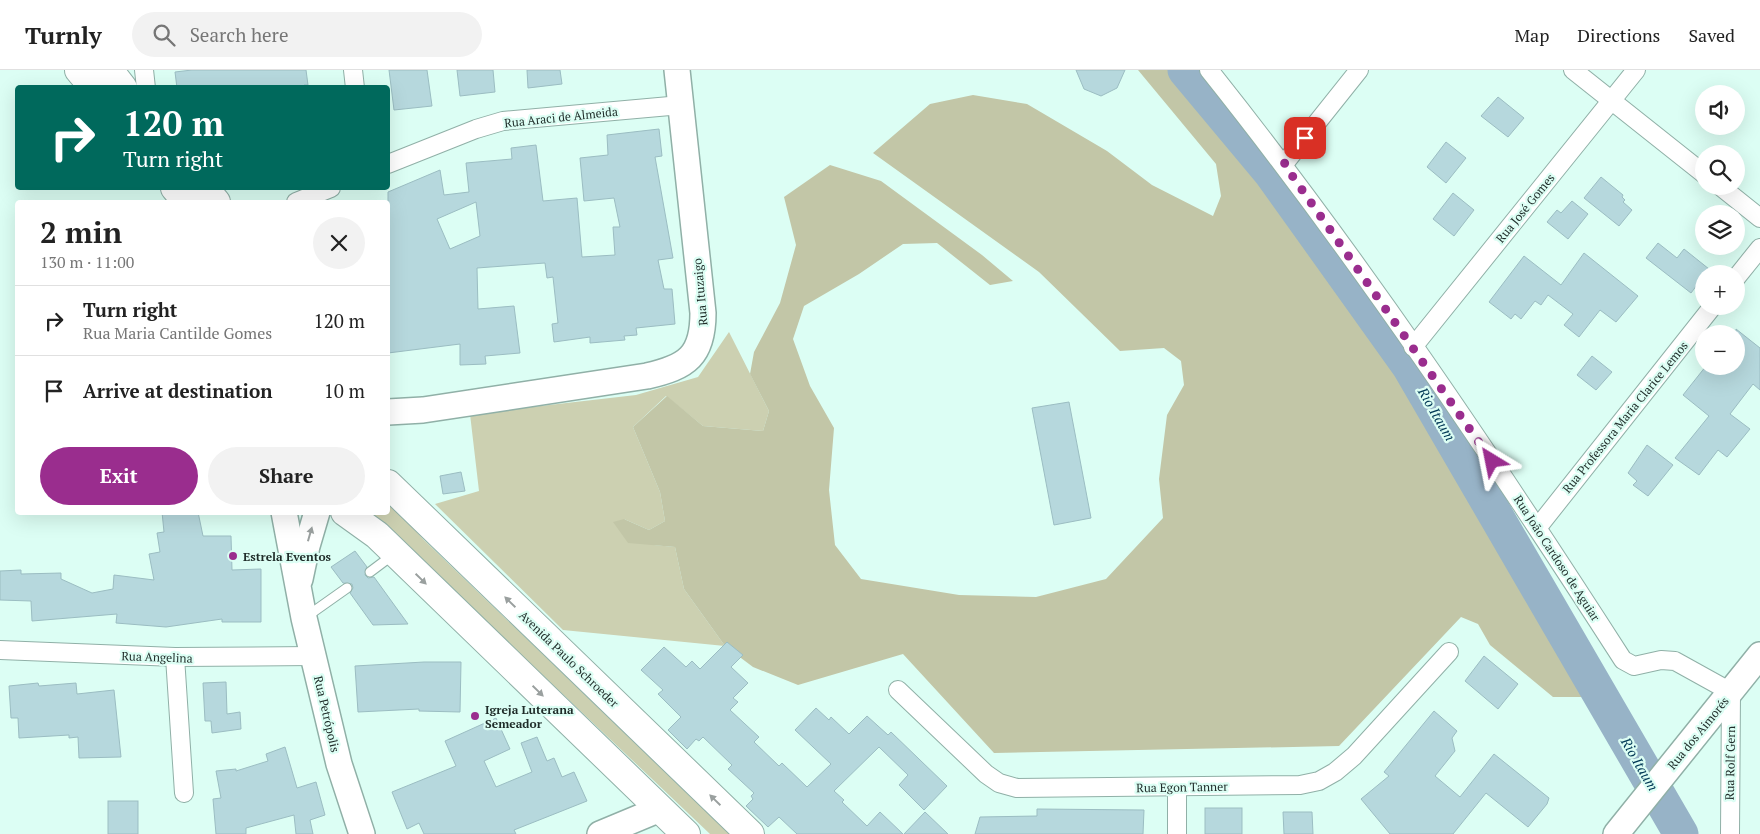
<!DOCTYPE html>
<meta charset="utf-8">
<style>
:root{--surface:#fff;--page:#f2f2f2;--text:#222;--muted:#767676;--line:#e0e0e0;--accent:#9a2d8e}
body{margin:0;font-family:"PT Serif",serif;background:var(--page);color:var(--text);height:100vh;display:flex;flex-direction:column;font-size:19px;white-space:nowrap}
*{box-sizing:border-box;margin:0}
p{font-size:16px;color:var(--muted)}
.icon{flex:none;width:28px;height:28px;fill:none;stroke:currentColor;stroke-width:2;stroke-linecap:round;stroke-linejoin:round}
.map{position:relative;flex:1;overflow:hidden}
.drawer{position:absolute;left:15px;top:130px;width:375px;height:315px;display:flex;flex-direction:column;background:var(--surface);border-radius:5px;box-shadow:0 5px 20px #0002}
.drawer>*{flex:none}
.guide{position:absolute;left:15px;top:15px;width:375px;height:105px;border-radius:5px;box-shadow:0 5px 20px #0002;background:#00695c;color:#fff;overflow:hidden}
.fabs{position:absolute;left:1695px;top:15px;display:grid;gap:10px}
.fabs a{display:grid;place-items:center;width:50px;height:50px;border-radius:50%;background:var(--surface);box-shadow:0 5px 20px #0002;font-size:25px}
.pin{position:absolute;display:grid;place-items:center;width:42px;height:42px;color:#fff;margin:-21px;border-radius:10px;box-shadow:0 2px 8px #0006}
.me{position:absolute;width:55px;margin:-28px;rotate:325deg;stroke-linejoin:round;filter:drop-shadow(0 0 4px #0008)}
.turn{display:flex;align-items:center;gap:18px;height:105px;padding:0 25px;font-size:22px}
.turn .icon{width:65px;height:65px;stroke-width:2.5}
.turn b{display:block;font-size:35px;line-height:42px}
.round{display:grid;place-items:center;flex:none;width:52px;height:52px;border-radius:26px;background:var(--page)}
.summary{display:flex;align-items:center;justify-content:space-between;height:85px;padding:0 25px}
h1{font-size:30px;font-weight:700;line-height:38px}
.action{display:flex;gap:10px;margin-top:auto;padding:10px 25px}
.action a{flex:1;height:58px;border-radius:30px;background:var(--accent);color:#fff;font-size:20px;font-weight:700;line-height:58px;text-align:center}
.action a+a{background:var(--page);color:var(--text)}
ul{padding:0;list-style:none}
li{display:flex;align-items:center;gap:15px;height:70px;padding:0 25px;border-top:1px solid var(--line)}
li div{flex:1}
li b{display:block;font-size:19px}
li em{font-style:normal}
header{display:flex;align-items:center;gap:30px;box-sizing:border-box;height:70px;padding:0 25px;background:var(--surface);border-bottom:1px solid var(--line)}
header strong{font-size:24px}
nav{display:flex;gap:28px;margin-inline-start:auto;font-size:18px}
.search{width:350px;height:45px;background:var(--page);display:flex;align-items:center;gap:12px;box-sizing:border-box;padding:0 18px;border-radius:28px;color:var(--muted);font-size:19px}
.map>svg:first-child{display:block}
.green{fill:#ccd0b1}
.forest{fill:#c2c6a7}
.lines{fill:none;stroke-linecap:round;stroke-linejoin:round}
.river{stroke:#97b3c7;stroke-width:35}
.building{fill:#b6d8dd;stroke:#9bbdc2;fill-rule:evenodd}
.lane-casing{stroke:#90b0a7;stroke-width:11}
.street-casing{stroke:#90b0a7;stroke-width:20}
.secondary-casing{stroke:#90b0a7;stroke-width:28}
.primary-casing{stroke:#90b0a7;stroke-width:30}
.lane{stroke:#fff;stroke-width:9}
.street{stroke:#fff;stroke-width:18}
.secondary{stroke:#fff;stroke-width:25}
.primary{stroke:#fff;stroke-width:28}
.oneway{fill:#9aa09f}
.route{stroke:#9a2d8e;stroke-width:9;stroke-dasharray:0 16.2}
.poi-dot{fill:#9a2d8e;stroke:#dcfef4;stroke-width:2}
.labels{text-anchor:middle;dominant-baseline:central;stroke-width:4.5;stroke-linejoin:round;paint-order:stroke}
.street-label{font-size:12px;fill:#1f2c29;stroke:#dcfef4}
.poi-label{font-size:12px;font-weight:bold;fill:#1f2c29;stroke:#dcfef4;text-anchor:start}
.water-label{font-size:14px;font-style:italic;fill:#013855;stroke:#dcfef4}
</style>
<header>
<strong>Turnly</strong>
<div class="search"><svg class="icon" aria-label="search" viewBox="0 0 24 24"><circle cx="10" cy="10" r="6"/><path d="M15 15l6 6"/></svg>Search here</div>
<nav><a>Map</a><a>Directions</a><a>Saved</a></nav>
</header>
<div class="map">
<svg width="1760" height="764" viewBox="0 0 1760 764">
<rect width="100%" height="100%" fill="#dcfef4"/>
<g class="green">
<polygon points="729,262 769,341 763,361 703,356 666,326 633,357 660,422 665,451 649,460 624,449 654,475 675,477 684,519 725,576 563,560 435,434 479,421 470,344 636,325 698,307"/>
<polygon points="388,430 424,470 730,764 710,764 413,482 369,443 388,442"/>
</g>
<polygon class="forest" points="1138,0 1176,0 1264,107 1381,272 1456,388 1519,503 1563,576 1560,585 1587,627 1553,627 1490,575 1478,554 1461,547 1339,676 994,683 903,584 798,615 753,597 725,576 684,519 675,477 628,473 613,452 624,449 649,460 665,451 660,422 633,357 667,326 703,356 763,361 769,341 750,304 754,282 780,233 796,175 784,127 830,95 881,111 982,185 1013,211 990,215 937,173 903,174 859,204 804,236 793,269 810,316 834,358 829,420 835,475 861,509 959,525 1036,527 1106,509 1163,448 1159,409 1167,345 1184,315 1181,291 1164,278 1120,281 1039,202 873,83 930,34 973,25 1027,34 1107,81 1152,115 1213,146 1221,126 1216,94"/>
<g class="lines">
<polyline class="river" points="1185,0 1271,103 1409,296 1681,764"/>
</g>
<g class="building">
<polygon points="192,0 306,0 308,15 304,15 304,18 177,18 175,2"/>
<polygon points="389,0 427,0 432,36 394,40"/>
<polygon points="457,0 493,0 495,22 460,26"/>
<polygon points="527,0 560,0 562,14 528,18"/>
<polygon points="1076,0 1125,0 1117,18 1101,26 1084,19"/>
<polygon points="1498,27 1524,48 1508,67 1481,46"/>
<path d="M659,59L662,86L655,87L673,188L658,190L664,219H672L675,254L636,258L637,265L624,266L625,270L590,273V267L554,272L552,254L558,253L553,207L547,208L545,193L477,198L478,239L514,236L520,283L485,286L486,294L460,295V274L388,283V122L440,100L444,125L469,122L466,93L512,89L511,78L536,75L543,131L577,128L582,187L615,185L613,157H620L614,128L584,131L580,88L608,85L607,65ZM476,132L480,166L450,179L437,149Z"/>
<polygon points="1446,72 1466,88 1446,113 1427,97"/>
<polygon points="1601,107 1623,125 1622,127 1625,130 1623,132 1632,140 1619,156 1584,128"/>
<polygon points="1453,123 1474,140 1454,166 1433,149"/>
<polygon points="1572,131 1588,144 1568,169 1547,152 1557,140 1561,143"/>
<polygon points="1658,173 1677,188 1684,179 1709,199 1691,223 1646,188"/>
<polygon points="1584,183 1638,226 1616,252 1600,240 1579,267 1564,255 1573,244 1548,225 1541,235 1535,231 1521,249 1515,244 1511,249 1489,232 1524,186 1561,215"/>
<polygon points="1736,259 1760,278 1760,320 1753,314 1730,344 1750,359 1727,387 1718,380 1699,405 1675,388 1709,346 1683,325 1706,296 1736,296"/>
<polygon points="1592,286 1612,302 1596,320 1577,305"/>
<polygon points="1069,332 1091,448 1054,455 1032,338"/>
<polygon points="1647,375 1673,395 1648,426 1633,415 1637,411 1628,403"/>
<polygon points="461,402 465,421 443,424 440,406"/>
<polygon points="162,442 198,442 203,466 231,466 232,500 261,499 261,552 222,552 222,549 166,557 116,553 117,544 32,551 31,531 0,530 0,501 21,500 21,504 61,503 61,509 92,523 113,519 114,505 154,510 149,484 160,482 157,463 164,462"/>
<polygon points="355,481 367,497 365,505 368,508 374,507 408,554 373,555 350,523 353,518 352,514 343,513 331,497"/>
<polygon points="727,572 743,585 731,597 748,613 733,628 738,632 730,640 759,667 754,672 779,696 782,693 807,717 831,694 795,660 816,638 829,650 831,647 849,664 867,646 888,665 891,662 947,716 924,740 899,715 908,705 879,677 834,721 844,730 842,732 867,756 880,742 903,764 797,764 779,747 768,757 746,736 753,729 751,726 754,723 728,699 732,695 703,667 699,671 696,669 687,679 668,660 681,647 658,624 663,620 641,600 664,577 686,597 692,591 700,599"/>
<polygon points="1484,586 1518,614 1498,639 1465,611"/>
<polygon points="424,592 461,592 460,642 419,641 419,639 358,642 355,596"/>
<polygon points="226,612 227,644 240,642 241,659 212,663 211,651 205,651 203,613"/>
<polygon points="38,613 39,616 76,613 77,624 114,620 121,687 79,688 78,667 69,668 69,665 19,668 18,648 11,648 9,616"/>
<polygon points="1434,641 1457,661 1452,668 1455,681 1435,706 1460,727 1494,684 1549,728 1547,734 1528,757 1486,723 1453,764 1390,764 1361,729 1389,706 1384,702"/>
<polygon points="496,648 510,679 484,691 496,717 532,702 521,673 537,667 547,691 554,688 562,707 574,702 587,731 514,760 516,764 424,764 419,753 407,759 392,722 456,696 445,671"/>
<polygon points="285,677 297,718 316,712 325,745 310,750 313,764 296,764 294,745 246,758 246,764 216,764 213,729 221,728 216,701 236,699 236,701 268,691 266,684"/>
<rect x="108" y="731" width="30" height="33"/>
<rect x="1205" y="738" width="37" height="26"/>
<polygon points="1037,739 1144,740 1143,764 975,764 980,747 1037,746"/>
<polygon points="925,742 948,764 904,764"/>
<polygon points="1283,742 1312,742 1313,764 1284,764"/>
</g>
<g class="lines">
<defs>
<g id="lane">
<polyline points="370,502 394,484"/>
<polyline points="306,547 347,518"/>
</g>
<g id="street">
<polyline points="144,0 146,18"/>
<polyline points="353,0 355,18"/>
<path d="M1209,0C1359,188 1493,388 1623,590L1634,596L1661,590L1675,591L1731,622L1730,764"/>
<polyline points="1573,0 1704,104"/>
<polyline points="388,94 476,59 503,51 681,35"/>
<polyline points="1284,94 1359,0"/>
<polyline points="1720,116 1760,148"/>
<polyline points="296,132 331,118"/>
<polyline points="1736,208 1760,178"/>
<polyline points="1413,277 1636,0"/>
<polyline points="1538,457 1713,236"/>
<polyline points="0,580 175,587 314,586"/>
<polyline points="175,587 184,723"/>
<polyline points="898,620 986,704 999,713 1017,718 1300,715 1319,711 1335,702 1354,686 1449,582"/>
<polyline points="1177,717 1177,764"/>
</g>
<g id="secondary">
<path d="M388,342L423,340L647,306C687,297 703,286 703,243L677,0"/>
<polyline points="284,442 304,548 339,694 362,764"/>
<polyline points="300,509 307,476 317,442"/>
<polyline points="600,764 660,739"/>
<polyline points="1616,764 1760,585"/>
</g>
<g id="primary">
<polyline points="79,0 94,18"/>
<polyline points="109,0 123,18"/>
<polyline points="175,118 187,132"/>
<polyline points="204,118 216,132"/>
<polyline points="388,414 750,764"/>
<polyline points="345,442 377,465 686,764"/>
</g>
</defs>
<use href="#lane" class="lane-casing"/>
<use href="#street" class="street-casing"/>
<use href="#secondary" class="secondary-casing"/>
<use href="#primary" class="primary-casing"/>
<use href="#lane" class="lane"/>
<use href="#street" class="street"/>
<use href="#secondary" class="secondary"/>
<use href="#primary" class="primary"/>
</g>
<defs><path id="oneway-solid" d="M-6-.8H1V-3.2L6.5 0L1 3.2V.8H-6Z" transform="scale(1.25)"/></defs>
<g class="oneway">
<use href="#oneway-solid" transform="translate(310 464) rotate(-74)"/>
<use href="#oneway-solid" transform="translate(421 509) rotate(44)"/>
<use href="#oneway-solid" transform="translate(510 532) rotate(-136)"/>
<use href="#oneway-solid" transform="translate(538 621) rotate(44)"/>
<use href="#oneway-solid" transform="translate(715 730) rotate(-136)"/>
</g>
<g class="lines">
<polyline class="route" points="1305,68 1284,94 1492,391"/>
</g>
<g class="poi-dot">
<circle cx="233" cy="486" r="5"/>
<circle cx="475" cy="646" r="5"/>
</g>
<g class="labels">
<g class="street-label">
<text transform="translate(561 47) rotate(-6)">Rua Araci de Almeida</text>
<text transform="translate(1525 138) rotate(-51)">Rua José Gomes</text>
<text transform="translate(700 222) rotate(-95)">Rua Ituzaigo</text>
<text transform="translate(1625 347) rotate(-51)">Rua Professora Maria Clarice Lemos</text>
<text transform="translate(1557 488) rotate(57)">Rua João Cardoso de Aguiar</text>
<text transform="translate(157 587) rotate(2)">Rua Angelina</text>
<text transform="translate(569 589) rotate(44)">Avenida Paulo Schroeder</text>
<text transform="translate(327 644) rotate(77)">Rua Petrópolis</text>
<text transform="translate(1698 663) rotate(-51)">Rua dos Aimorés</text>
<text transform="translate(1730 693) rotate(-89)">Rua Rolf Gern</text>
<text transform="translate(1182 717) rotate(-1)">Rua Egon Tanner</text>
</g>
<g class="poi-label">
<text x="243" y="486">Estrela Eventos</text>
<text x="485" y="639">Igreja Luterana<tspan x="485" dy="14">Semeador</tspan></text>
</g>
<g class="water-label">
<text transform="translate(1437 344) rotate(60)">Rio Itaum</text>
<text transform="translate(1640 694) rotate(60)">Rio Itaum</text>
</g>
</g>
</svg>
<div class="fabs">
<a><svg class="icon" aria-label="sound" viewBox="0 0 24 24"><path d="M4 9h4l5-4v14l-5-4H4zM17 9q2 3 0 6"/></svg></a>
<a><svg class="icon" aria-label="search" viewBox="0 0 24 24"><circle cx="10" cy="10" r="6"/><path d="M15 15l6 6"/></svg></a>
<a><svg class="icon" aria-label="layers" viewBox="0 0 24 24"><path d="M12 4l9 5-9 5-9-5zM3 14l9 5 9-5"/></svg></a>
<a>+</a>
<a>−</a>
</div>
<div class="pin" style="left:1305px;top:68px;background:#d93025"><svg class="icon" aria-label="arrive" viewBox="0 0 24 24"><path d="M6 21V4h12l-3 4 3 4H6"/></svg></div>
<svg class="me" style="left:1492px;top:391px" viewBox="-20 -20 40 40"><path d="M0-17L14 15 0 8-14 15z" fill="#9a2d8e" stroke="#fff" stroke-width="4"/></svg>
<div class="guide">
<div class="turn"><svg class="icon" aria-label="right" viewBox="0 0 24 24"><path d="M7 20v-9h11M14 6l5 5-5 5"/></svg><div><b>120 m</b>Turn right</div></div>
</div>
<section class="drawer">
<div class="summary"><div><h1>2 min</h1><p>130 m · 11:00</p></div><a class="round"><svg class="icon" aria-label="close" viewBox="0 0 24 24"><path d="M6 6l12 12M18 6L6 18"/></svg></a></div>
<ul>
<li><svg class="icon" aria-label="right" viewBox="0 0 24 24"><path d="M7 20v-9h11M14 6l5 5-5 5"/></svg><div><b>Turn right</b><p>Rua Maria Cantilde Gomes</p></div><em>120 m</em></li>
<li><svg class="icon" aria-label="arrive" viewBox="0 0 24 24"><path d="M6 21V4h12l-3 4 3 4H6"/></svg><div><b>Arrive at destination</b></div><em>10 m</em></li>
</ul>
<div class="action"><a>Exit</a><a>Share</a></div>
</section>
</div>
